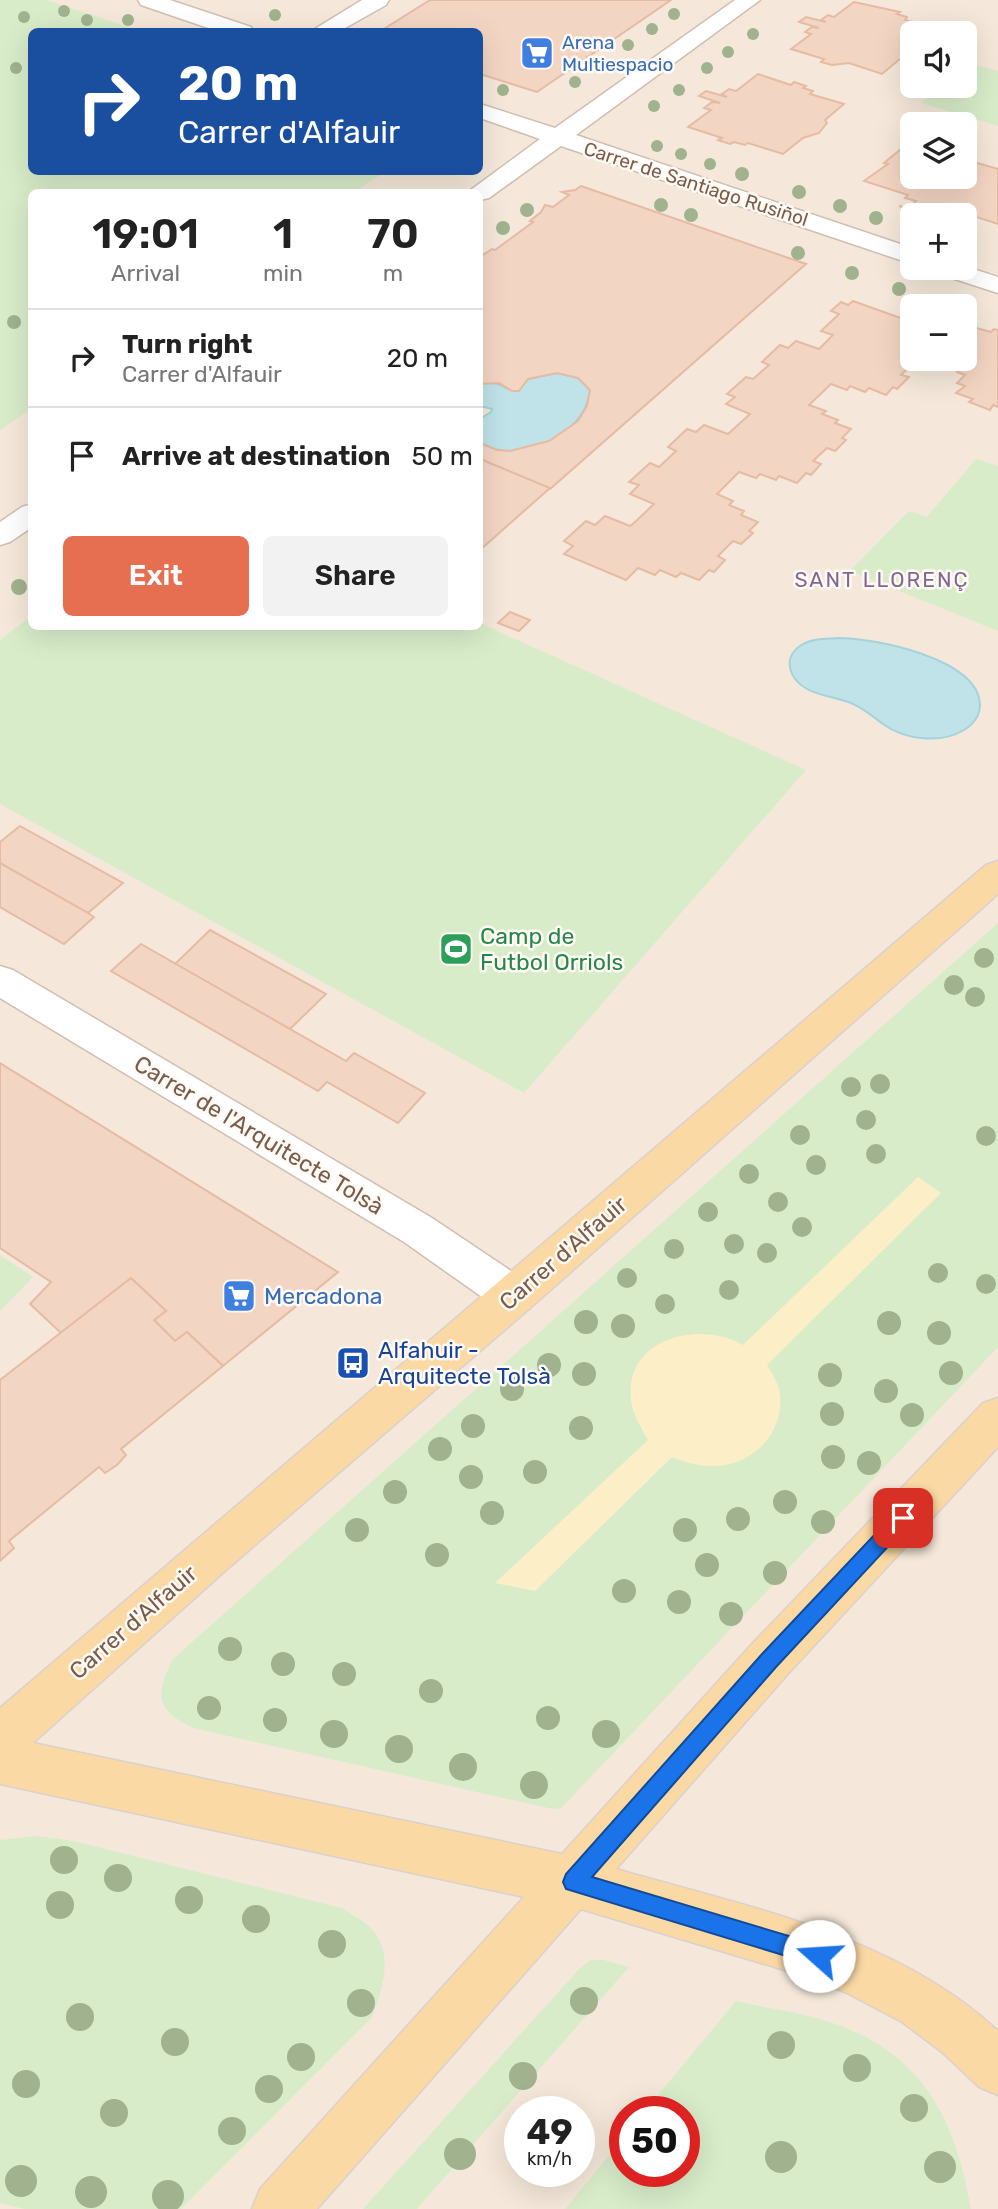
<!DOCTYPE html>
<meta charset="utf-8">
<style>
:root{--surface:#fff;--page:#f2f2f2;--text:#222;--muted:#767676;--line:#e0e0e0;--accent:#e76f51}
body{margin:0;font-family:Rubik,sans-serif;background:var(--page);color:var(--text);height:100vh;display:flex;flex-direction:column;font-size:26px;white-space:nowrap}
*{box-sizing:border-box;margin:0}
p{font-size:23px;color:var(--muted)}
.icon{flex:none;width:38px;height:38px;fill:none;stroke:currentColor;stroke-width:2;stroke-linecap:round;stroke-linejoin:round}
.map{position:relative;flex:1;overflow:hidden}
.details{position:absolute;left:28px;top:189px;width:455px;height:441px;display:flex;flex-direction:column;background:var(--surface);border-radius:10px;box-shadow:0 7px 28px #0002}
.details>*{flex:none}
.top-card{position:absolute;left:28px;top:28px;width:455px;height:147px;border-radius:10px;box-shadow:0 7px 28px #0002;background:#1a4fa0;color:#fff;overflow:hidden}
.fabs{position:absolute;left:900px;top:21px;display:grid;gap:14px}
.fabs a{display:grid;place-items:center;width:77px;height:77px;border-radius:10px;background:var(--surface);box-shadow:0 7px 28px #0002;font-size:35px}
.speed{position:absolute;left:504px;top:2096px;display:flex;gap:14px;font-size:35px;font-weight:700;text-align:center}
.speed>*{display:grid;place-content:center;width:91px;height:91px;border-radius:50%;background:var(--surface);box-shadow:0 7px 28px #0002;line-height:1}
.speed small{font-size:18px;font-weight:400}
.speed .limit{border:10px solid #d22;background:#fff;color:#111}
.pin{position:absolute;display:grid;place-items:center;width:60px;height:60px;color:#fff;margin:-30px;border-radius:14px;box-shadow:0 4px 10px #0006}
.me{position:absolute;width:77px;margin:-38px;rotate:289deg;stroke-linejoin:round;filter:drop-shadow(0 0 5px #0008)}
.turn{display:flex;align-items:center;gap:24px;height:147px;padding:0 35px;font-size:32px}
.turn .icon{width:91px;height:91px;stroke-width:2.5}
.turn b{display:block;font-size:49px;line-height:60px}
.eta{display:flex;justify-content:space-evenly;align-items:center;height:119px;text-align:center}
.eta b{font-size:42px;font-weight:600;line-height:49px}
.cta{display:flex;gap:14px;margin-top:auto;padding:14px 35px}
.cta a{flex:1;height:80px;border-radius:10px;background:var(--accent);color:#fff;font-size:28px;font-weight:600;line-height:80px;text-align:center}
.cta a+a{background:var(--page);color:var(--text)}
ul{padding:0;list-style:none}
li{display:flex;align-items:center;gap:21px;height:98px;padding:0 35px;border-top:2px solid var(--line)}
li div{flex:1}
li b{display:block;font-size:26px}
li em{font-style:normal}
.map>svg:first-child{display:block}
.residential{fill:#f5e8da;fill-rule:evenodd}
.green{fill:#d8ecc9}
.sand{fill:#fcefc7}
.water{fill:#bfe3e8;stroke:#a5d3da;stroke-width:2}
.building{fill:#f3d5c3;stroke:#e6bba3;stroke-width:2}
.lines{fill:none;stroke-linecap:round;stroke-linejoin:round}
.minor-casing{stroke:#d1beb0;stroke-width:3}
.major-casing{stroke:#dad1cd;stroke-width:3}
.minor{fill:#fff;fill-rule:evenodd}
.major{fill:#fbd9a5;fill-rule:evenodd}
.tree{fill:#a0b28e}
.route{fill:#1a73e8;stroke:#114b97;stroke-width:2}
.labels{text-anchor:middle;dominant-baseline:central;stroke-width:5;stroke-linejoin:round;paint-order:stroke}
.far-shop-label{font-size:19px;fill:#366cbe;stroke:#fffaf3;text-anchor:start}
.far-street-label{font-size:19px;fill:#7a5c4d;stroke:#fffaf3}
.far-neighbourhood-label{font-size:21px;letter-spacing:2px;fill:#846695;stroke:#fffaf3}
.leisure-label{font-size:23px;fill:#27864d;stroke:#fffaf3;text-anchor:start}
.street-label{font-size:23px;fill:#7a5c4d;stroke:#fffaf3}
.shop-label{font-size:23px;fill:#366cbe;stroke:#fffaf3;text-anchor:start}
.transit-label{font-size:23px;fill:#164399;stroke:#fffaf3;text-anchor:start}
</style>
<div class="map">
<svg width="998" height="2209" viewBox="0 0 998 2209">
<rect width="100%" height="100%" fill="#fdf6ec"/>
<path class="residential" d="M0,0H998V2209H0ZM32,32H480V172H32ZM912,33H964V86H912ZM912,124H964V177H912ZM32,192H480V626H32ZM912,215H964V268H912ZM912,306H964V359H912ZM520,2112H579V2172H520ZM625,2112H684V2172H625Z"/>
<g class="green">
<polygon points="0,0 47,0 140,31 32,32 32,172 385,172 354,192 32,192 31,409 0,430"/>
<polygon points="969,63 998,71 998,126 921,103 942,86 964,86 964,67"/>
<polygon points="976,459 998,466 998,631 850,571 909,511 927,517"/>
<polygon points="31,616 32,626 480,626 480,623 806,770 524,1093 0,804 0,640"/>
<path d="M998,923V1347L568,1801L560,1809L548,1808L193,1728C155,1710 155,1694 173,1659Z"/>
<polygon points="0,1255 33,1277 0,1311"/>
<path d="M37,1836L74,1841L342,1908C351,1914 362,1920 370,1927C395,1953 383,1988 372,2017L181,2209H25L0,2203V1840Z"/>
<polygon points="591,1960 604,1960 629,1967 417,2209 363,2209 580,1968"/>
<path d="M736,2001C770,2009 808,2013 841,2026C927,2059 956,2124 971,2209H565L625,2136V2172H684V2112H644Z"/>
</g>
<path class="sand" d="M918,1177L941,1193L767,1365C771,1372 777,1381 779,1389C788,1429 754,1466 714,1466C699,1466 686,1463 672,1457L535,1591L495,1583L648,1440C641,1427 633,1416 631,1400C624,1338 699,1320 743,1345Z"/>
<g class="water">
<path d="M557,373L578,378L590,390C586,436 517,466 480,443V419L491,412L492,409L480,406V384C501,379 504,391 518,391L528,379Z"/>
<path d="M839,638C873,638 978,658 980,704C980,715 974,724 964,730C941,744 905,740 883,724C873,717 865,709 853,704C838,697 821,697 807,689C789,679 781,657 803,644C813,638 827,639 839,638Z"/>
</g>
<g class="building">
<polygon points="430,0 671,0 537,92 480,74 480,32 379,32"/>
<polygon points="854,2 900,12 897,14 907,17 905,20 938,29 932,33 912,33 912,56 900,59 882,74 849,63 832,65 821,62 824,59 791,49 811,34 805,32 812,27 819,28 799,22 806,17 826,22 821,20 828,15 834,17"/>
<polygon points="758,74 791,85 794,82 806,86 803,88 813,91 810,94 844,104 825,120 827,123 819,133 803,138 783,154 748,143 745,145 734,142 730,144 718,140 722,138 688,127 711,110 704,108 712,102 720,103 699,96 706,91 727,97 722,94 729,89 736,91"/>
<polygon points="907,144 912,146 912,177 964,177 964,159 998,169 998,224 943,206 940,209 930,206 923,212 933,215 926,215 899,206 909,208 916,201 905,198 908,195 864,181 888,164 884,163"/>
<polygon points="581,186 806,264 550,489 480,459 480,443 497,450 510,451 549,441 578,421 587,406 590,390 578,378 557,373 528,379 519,391 512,391 499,383 480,384 480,257 492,249 495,250 533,222 530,221 541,212 545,205 553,207 569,195 562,192 575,190"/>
<polygon points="853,301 906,320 904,322 912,325 912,359 917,359 901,375 909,377 897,389 893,387 886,395 869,388 865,392 850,386 847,390 831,384 809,405 826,411 822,414 838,420 835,423 851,429 842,438 846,440 835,451 827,448 813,461 821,464 811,475 806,473 797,483 779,476 776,480 760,474 756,478 739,472 717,494 733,501 729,505 744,511 741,515 758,522 749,531 753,533 741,544 733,541 718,556 725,560 714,572 709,570 699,580 681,573 676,577 660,570 655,575 638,568 626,580 564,554 573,546 564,541 586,521 595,525 605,516 630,526 634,523 654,504 630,494 639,485 629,482 650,463 659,467 676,451 668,447 687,429 696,432 704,425 728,434 750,414 726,404 735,397 727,394 746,377 753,379 769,365 762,362 780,345 788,348 796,341 819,349 833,335 821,331 839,314 831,311 841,302 848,305"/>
<polygon points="976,328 991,332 994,329 998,330 998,407 993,405 990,410 969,402 973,399 956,393 965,386 957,383 965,375 957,372 965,364 949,359 964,359 964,340"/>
<polygon points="480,459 550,488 480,550"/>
<polygon points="510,612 530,620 519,631 498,623"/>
<polygon points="20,826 123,883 88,913 0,863 0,842"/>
<polygon points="0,863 88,913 94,917 64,944 0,907"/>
<polygon points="210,930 326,994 290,1029 175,964"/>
<polygon points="141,944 346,1061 354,1053 425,1093 398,1123 327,1082 318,1091 111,971"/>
<polygon points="0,1063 338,1272 223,1366 187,1332 175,1341 154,1320 166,1311 131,1278 61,1333 30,1304 51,1282 0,1248"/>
<polygon points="131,1278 166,1311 154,1320 175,1341 187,1332 223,1366 121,1449 126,1455 117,1465 105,1473 99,1467 9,1541 14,1548 0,1561 0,1380"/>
</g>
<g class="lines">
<defs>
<g id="minor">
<polygon points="138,0 170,0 251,27 254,32 220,32 141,5"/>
<polygon points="362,0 389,0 386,5 338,32 310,32"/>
<polygon points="735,0 760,0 576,135 912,248 912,264 561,146 489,198 480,200 480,192 468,192 540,139 480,118 480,104 555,128"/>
<polygon points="964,266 998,277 998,293 936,273 932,268"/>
<polygon points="32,504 32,527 10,542 0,545 0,522 22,507"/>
<polygon points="0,966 13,970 432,1218 529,1283 535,1296 529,1309 514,1314 499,1309 404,1242 0,998"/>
</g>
<path id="major" d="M998,861V894L529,1309L226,1570L33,1743L562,1854L752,1644L983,1403L998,1398V1447L786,1676L616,1869C747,1907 895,1935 998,2031V2095L979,2087L942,2052L902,2022L845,1992L798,1974L581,1909L317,2209H252L260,2189L524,1897L0,1784V1708L986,865Z"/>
</defs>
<use href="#minor" class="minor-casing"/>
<use href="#major" class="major-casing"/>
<use href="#minor" class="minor"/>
<use href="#major" class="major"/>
</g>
<g class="tree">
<circle cx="64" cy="11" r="6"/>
<circle cx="674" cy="14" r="6"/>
<circle cx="275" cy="15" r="6"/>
<circle cx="24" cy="17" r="6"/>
<circle cx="87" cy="20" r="6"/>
<circle cx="128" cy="20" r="6"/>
<circle cx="652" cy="29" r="6"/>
<circle cx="753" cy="34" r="6"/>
<circle cx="628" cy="45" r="6"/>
<circle cx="728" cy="52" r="6"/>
<circle cx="600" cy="64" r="6"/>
<circle cx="16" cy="68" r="6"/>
<circle cx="707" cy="68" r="6"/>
<circle cx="575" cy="82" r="6"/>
<circle cx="503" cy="90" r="6"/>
<circle cx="679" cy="90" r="6"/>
<circle cx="654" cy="106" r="6"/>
<circle cx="657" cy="146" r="6"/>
<circle cx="681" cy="154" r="6"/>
<circle cx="710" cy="164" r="6"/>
<circle cx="742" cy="174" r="7"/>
<circle cx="799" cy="192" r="7"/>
<circle cx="661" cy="205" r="7"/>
<circle cx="840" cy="206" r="7"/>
<circle cx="527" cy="210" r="7"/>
<circle cx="691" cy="215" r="7"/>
<circle cx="876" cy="218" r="7"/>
<circle cx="503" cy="228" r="7"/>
<circle cx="798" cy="253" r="7"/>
<circle cx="852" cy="273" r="7"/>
<circle cx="899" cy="289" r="7"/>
<circle cx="14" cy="322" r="7"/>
<circle cx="19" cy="587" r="8"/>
<circle cx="984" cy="958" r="10"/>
<circle cx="954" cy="985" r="10"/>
<circle cx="975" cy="997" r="10"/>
<circle cx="880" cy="1084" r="10"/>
<circle cx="851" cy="1087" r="10"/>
<circle cx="866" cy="1120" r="10"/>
<circle cx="800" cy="1135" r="10"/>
<circle cx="986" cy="1136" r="10"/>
<circle cx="876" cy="1154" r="10"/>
<circle cx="816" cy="1165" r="10"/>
<circle cx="749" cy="1174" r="10"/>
<circle cx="778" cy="1202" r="10"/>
<circle cx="708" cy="1212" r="10"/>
<circle cx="802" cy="1227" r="10"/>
<circle cx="734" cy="1244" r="10"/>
<circle cx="674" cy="1249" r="10"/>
<circle cx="767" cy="1253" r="10"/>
<circle cx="938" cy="1273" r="10"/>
<circle cx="627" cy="1278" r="10"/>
<circle cx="986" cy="1284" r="10"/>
<circle cx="729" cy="1290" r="10"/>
<circle cx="665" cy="1304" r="10"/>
<circle cx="586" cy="1322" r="12"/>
<circle cx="889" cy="1323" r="12"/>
<circle cx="623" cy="1326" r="12"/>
<circle cx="939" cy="1333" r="12"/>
<circle cx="549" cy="1365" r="12"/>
<circle cx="951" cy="1373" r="12"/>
<circle cx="584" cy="1374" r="12"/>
<circle cx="830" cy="1375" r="12"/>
<circle cx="512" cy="1389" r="12"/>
<circle cx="886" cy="1391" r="12"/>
<circle cx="832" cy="1414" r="12"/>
<circle cx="912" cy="1415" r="12"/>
<circle cx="473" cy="1426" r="12"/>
<circle cx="581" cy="1428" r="12"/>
<circle cx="440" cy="1449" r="12"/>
<circle cx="833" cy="1457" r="12"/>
<circle cx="869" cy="1463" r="12"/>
<circle cx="535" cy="1472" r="12"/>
<circle cx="471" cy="1477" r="12"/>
<circle cx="395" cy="1492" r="12"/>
<circle cx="785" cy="1502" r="12"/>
<circle cx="492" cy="1513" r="12"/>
<circle cx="738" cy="1519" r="12"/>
<circle cx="823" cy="1522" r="12"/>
<circle cx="357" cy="1530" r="12"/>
<circle cx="685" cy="1530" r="12"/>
<circle cx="437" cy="1555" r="12"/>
<circle cx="707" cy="1565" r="12"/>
<circle cx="775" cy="1573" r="12"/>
<circle cx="624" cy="1591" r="12"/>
<circle cx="679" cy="1602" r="12"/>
<circle cx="731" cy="1614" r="12"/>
<circle cx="230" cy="1649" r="12"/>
<circle cx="283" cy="1664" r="12"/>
<circle cx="344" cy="1674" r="12"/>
<circle cx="431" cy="1691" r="12"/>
<circle cx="209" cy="1708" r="12"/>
<circle cx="548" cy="1718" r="12"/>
<circle cx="275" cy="1720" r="12"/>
<circle cx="334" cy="1734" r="14"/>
<circle cx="606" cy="1734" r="14"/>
<circle cx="399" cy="1749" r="14"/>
<circle cx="463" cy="1767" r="14"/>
<circle cx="534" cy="1785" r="14"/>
<circle cx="64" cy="1860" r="14"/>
<circle cx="118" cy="1878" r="14"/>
<circle cx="189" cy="1900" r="14"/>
<circle cx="60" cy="1905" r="14"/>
<circle cx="256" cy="1919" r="14"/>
<circle cx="332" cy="1944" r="14"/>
<circle cx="584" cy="2001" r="14"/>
<circle cx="361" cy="2003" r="14"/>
<circle cx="80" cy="2017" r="14"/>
<circle cx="175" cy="2042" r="14"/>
<circle cx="781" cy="2045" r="14"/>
<circle cx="301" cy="2057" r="14"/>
<circle cx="857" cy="2068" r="14"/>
<circle cx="523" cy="2076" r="14"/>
<circle cx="26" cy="2084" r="14"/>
<circle cx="269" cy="2089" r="14"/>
<circle cx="914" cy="2108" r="14"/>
<circle cx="114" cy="2113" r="14"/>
<circle cx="232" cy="2131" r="14"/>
<circle cx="460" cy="2154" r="16"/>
<circle cx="781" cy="2157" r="16"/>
<circle cx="940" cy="2167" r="16"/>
<circle cx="21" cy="2181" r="16"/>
<circle cx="91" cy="2192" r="16"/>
<circle cx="168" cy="2196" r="16"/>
</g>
<polygon class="route" points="903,1510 909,1512 912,1518 909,1524 776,1667 592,1877 819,1945 826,1948 829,1956 826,1963 819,1966 566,1889 563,1882 566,1874 763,1653 896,1512"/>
<defs>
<symbol id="supermarket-square" viewBox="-11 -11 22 22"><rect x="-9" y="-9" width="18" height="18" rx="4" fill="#3f7fe0" stroke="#fffaf3"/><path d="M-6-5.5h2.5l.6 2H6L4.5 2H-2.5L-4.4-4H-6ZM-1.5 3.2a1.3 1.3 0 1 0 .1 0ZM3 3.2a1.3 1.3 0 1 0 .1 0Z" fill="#fff"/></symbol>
<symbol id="stadium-square" viewBox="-11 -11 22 22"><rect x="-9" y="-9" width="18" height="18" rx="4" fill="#2e9e5b" stroke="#fffaf3"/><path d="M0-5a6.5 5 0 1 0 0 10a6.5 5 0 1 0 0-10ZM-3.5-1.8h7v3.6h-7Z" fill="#fff"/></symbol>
<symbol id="bus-square" viewBox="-11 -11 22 22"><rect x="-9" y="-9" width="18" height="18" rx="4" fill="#1a4fb4" stroke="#fffaf3"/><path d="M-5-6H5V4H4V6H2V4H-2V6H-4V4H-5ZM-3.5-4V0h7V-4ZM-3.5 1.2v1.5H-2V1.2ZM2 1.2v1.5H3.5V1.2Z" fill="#fff"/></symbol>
</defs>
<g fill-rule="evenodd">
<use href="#supermarket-square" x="518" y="34" width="38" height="38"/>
<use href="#stadium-square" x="437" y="930" width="38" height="38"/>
<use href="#supermarket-square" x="220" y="1277" width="38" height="38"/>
<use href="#bus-square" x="334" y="1344" width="38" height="38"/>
</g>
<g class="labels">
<g class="far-shop-label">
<text x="562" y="42">Arena<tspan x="562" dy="22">Multiespacio</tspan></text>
</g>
<g class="far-street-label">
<text transform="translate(696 184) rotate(18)">Carrer de Santiago Rusiñol</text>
</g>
<g class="far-neighbourhood-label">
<text x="882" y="579">SANT LLORENÇ</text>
</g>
<g class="leisure-label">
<text x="480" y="936">Camp de<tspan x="480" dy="26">Futbol Orriols</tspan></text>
</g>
<g class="street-label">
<text transform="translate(259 1135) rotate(31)">Carrer de l'Arquitecte Tolsà</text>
<text transform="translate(563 1253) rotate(-41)">Carrer d'Alfauir</text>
<text transform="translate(133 1622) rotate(-41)">Carrer d'Alfauir</text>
</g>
<g class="shop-label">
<text x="264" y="1296">Mercadona</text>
</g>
<g class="transit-label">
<text x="378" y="1350">Alfahuir -<tspan x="378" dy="26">Arquitecte Tolsà</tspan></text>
</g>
</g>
</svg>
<div class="fabs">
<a><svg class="icon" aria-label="sound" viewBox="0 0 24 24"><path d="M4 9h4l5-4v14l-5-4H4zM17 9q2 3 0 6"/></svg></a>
<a><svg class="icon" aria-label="layers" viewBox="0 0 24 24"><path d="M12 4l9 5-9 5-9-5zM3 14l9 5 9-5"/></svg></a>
<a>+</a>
<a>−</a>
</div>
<div class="speed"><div>49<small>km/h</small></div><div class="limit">50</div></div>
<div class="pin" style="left:903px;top:1518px;background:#d93025"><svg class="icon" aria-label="arrive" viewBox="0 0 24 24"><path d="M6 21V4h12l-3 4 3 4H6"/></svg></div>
<svg class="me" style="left:819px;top:1956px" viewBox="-20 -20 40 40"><circle r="19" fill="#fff"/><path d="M0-13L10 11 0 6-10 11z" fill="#1a73e8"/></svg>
<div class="top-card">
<div class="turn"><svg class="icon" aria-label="right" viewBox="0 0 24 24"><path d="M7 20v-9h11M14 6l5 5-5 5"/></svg><div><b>20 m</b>Carrer d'Alfauir</div></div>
</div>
<section class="details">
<div class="eta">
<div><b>19:01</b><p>Arrival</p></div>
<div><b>1</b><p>min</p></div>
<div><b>70</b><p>m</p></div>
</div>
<ul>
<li><svg class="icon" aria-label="right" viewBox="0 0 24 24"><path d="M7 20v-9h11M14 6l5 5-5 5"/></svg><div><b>Turn right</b><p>Carrer d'Alfauir</p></div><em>20 m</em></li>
<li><svg class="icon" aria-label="arrive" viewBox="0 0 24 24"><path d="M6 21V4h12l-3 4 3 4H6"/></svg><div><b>Arrive at destination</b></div><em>50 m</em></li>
</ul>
<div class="cta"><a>Exit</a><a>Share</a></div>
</section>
</div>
